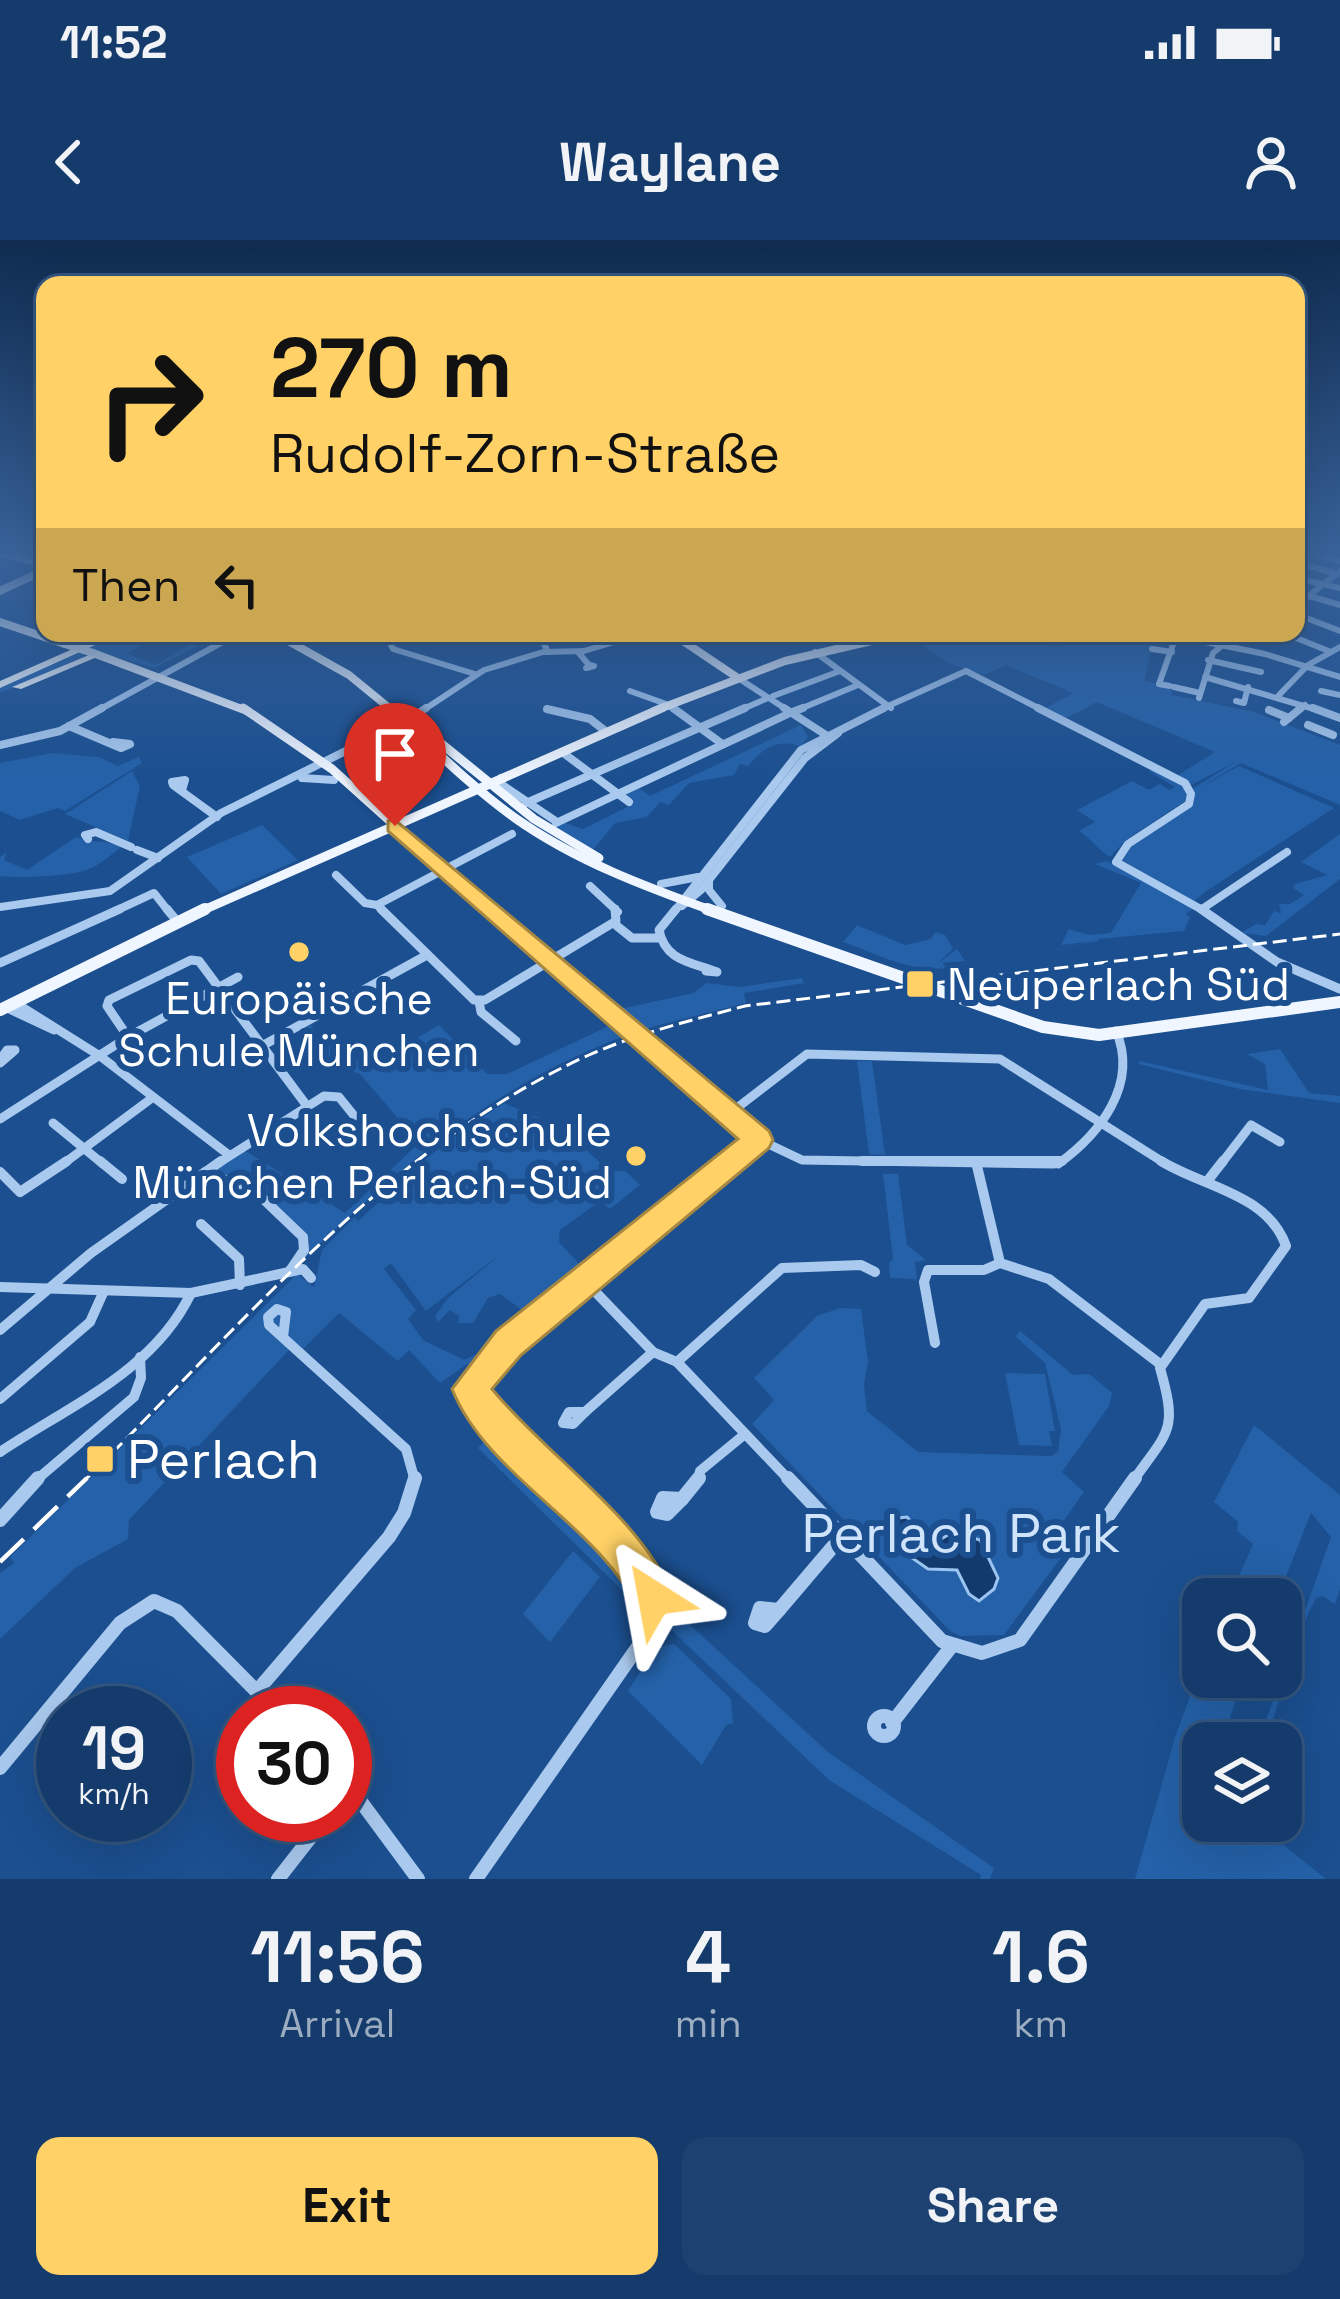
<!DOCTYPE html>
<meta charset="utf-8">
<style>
:root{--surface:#143b6b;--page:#1d4271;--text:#f1f3f6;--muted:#9dadc1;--line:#33557e;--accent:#ffd166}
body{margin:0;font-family:"Space Grotesk",sans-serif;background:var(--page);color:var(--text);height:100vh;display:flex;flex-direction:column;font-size:45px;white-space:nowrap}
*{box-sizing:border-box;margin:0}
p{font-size:39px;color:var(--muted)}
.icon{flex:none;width:66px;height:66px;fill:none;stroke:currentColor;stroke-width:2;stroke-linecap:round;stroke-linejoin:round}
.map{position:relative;height:1639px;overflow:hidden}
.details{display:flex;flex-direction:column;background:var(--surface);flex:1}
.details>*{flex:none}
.guide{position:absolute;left:36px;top:36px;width:1269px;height:366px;border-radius:24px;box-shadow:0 12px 48px #0002,0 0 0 3px var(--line);background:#ffd166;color:#111;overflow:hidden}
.controls{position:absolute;left:1182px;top:1338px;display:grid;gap:24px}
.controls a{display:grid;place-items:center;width:120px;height:120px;border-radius:24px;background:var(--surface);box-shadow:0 12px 48px #0002,0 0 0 3px var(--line);font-size:60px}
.speed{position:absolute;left:36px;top:1446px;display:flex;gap:24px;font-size:60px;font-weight:700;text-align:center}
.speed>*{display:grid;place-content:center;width:156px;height:156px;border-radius:50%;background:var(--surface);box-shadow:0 12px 48px #0002,0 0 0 3px var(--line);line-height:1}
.speed small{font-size:30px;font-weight:400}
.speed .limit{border:18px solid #d22;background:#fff;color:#111}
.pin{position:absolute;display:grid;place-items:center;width:102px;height:102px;color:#fff;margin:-123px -51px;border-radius:50% 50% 50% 0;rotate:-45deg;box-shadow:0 0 12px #0007}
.pin .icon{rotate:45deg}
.me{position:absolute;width:132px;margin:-66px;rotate:326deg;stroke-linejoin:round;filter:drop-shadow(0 0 9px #0008)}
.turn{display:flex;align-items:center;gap:42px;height:252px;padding:0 36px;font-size:54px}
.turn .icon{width:156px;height:156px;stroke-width:2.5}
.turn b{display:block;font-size:84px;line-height:102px}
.then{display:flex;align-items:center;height:114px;padding:0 36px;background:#0003;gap:24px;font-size:45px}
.eta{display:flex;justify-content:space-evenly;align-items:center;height:204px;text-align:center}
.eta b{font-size:72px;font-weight:800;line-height:84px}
.action{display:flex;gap:24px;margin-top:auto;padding:24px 36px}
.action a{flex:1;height:138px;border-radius:24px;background:var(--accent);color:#111;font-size:48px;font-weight:800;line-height:138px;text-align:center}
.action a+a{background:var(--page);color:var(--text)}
.status{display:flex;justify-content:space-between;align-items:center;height:84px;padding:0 60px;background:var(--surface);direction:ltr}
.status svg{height:33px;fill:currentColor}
header{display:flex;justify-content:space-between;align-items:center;height:156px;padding:0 36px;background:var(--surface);font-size:54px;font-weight:800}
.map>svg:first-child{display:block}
.green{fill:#2461a8;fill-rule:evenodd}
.water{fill:#123a6d;stroke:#9cc4f0;stroke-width:3}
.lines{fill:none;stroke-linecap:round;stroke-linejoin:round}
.minor-far4{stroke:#a9c9ee;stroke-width:6}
.minor-far3{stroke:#a9c9ee;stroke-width:8}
.minor-far2{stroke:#a9c9ee;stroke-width:9}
.minor-far1{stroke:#a9c9ee;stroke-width:10}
.minor{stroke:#a9c9ee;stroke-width:14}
.major-far2{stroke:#f0f6ff;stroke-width:8}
.major-far1{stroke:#f0f6ff;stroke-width:9}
.major{stroke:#f0f6ff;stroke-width:12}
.highway{fill:#fff;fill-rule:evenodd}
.rail-far1{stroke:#fff;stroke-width:3;stroke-dasharray:14 6;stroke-linecap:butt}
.rail{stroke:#fff;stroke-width:4.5;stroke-dasharray:33 14;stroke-linecap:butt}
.major-bridge{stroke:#f0f6ff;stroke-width:8}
.route{fill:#ffd166;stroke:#a68842;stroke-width:3}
.poi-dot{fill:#ffd166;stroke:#1b4f8f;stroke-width:4.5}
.labels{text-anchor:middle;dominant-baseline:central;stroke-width:12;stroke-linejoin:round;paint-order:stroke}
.poi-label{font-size:45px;fill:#fff;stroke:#1b4f8f;text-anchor:start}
.near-poi-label{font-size:54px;fill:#fff;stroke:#1b4f8f;text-anchor:start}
.near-park-label{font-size:54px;fill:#cfe3fa;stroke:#1b4f8f}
</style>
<div class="status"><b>11:52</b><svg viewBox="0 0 49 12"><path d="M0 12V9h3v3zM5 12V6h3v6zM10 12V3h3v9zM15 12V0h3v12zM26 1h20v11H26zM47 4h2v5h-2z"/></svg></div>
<header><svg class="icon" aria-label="back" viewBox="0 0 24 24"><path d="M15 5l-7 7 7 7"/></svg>Waylane<svg class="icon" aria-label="person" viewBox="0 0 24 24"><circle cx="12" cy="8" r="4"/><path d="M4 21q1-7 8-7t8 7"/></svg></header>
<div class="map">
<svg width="1340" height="1639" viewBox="0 0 1340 1639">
<rect width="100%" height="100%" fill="#1b4f8f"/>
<g class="green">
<polygon points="120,393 165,393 127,413 155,425 187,406 185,400 171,394 198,406 154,428 93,410 82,415 84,419 0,453 0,446"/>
<path d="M915,393H1020L1056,407L1086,393L1155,394L1144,441L1173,447L1172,455L1254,472L1340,505V565L1241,523L1199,548L1239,526L1334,568L1205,652L1191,664L1195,667L1186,674L1190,678L1184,691L1098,699V701L982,725L1096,701L1061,705L1069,689L1089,695L1111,693L1141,643L1095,624L1107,621L1118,628C1124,593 1177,585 1195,555L1192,549L1237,521L1191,545L1178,535L1215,512L1097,462L1066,478L1046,468L1073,453L1006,425L984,435L950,424L908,395Z"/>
<path d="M801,485L808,497L801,506C776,499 765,507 748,526L740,524L734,535L689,543L669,565L660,562L647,577L615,583L593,610L554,586L562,582L583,589L633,564L621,554L636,546L650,556Z"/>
<polygon points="52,513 99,517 118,526 139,517 142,523 65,571 58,568 20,580 0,571 0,523"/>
<path d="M1154,529L1182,544L1188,559L1126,600L1110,617C1099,610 1092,600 1079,591L1095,582L1077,570L1132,541L1149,550L1160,544L1170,550L1175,547L1149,531Z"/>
<polygon points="132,531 140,546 128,601 65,574"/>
<polygon points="262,585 298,620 339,602 221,654 187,617"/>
<polygon points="1340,594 1340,639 1266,696 1241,693 1256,684 1265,685 1274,671 1281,673 1279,664 1290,664 1304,655 1293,648 1295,644 1327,635 1301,622"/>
<path d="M76,597C92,604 106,599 123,606C112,614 101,624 89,629C75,636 16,639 0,636V617L7,612L4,620L27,630Z"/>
<path d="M857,685L905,705L931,699L935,692L945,695L953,709L937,724L957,709L965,721L942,723L948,728C908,732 883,716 843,702Z"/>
<polygon points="802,738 804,743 744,753 746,763 644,789 620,769 693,753 707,743 740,747"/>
<path d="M613,784L624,796C490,847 400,927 299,1024L310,1001C281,963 258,948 214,931L244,910L345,973L419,903L360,834L333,824L301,791L311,785L338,815L376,822L439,785L487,834H507Z"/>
<polygon points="1280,809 1309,853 1340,856 1340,863 1240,849 1139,824 1139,821 1268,850 1265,824 1247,814"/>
<polygon points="857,821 872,821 885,915 869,914"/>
<path d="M504,863L540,878L568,906H582L609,931H625L640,945L610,969L600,961L560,990L559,1002L583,1028L526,1076L483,1122L466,1125L440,1143L409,1110L398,1121L339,1073L302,1110L296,1105L289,1110L129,1280L128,1299L75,1328L0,1399V1333L14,1323L10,1317L297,1034L314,1047L322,1010L355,977L358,981L443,904ZM502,1013L448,1058L435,1076L438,1082L450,1070L459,1076L458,1083H473L488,1058L500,1054L522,1070L481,1112L464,1120L423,1100L408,1079L416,1070L384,1029L391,1023L426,1071Z"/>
<polygon points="883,934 898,934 907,1005 926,1020 915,1022 917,1039 890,1038 889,1023 893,1019"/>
<polygon points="840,1068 861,1069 868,1122 864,1145 867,1171 918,1212 1051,1216 1058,1212 1061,1189 1045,1123 1016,1097 1020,1091 1073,1135 1089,1134 1112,1153 1109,1166 1062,1232 1084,1252 1060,1286 1074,1300 1004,1395 960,1396 950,1391 752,1184 774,1160 754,1138 817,1076"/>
<polygon points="1005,1133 1045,1134 1055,1191 1049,1191 1052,1206 1019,1205"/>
<polygon points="1254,1185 1340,1255 1340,1349 1335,1364 1323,1356 1316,1358 1299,1393 1266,1503 1258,1503 1331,1297 1311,1273 1277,1359 1229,1359 1253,1304 1237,1291 1238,1282 1214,1262"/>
<polygon points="489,1196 633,1337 641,1351 643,1371 478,1208"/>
<polygon points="573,1311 600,1337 550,1402 523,1374"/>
<polygon points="674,1370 828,1512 994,1628 990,1639 980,1639 981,1635 829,1540 665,1384"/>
<polygon points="674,1404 731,1459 733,1483 726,1485 702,1525 628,1451 656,1407"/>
<polygon points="1203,1422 1203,1437 1243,1437 1222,1503 1203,1503 1203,1581 1228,1585 1254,1581 1326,1639 1135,1639 1176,1494"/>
</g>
<polygon class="water" points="907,1277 917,1288 919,1305 931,1305 953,1292 980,1300 998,1338 994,1349 979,1361 969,1354 957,1330 928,1329 905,1313 892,1293 899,1278"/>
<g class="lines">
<g class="minor-far4">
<polyline points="1302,310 1340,321"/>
<polyline points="1296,322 1337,334"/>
<polyline points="1296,338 1340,348"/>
<polyline points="1296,352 1340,365"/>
<polyline points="1296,366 1340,331"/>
<polyline points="1296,374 1340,391"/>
<polyline points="399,393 389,401 393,409 475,434"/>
<polyline points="512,393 543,402 548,412"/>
<polyline points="1161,393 1265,414 1340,437"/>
<polyline points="1284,393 1331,412"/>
<polyline points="1152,409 1172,412"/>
<polyline points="578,412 589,425"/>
<polyline points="815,412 891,468"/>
<polyline points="1208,420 1261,432"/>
<polygon points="589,425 594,426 586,428"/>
<polyline points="966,431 1044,471"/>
<polyline points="1205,437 1321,471"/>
<polyline points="738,438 789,471"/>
<polyline points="1170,446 1159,444 1176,396"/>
<polyline points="1174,447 1200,453"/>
<polyline points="630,451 669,465"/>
<polyline points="1321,451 1340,455"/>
<polyline points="1279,455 1308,425 1340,407"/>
<polyline points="773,456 840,431"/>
<polyline points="1199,458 1213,413 1238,393"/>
<polyline points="1236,461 1244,463 1248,447"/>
<polyline points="672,467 677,471"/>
<polyline points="547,469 555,471"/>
<polyline points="97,471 239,393"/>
<polyline points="422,471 484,430 543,412 584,411 644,393"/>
<polyline points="738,471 768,458"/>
<polyline points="795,471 858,445"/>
<polyline points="877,471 966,431"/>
<polyline points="1298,471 1305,465"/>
</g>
<g class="minor-far3">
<polyline points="673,468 721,503"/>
<polyline points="784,468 826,495"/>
<polyline points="1038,468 1185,543 1191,554 1189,564 1128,604 1116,622 1206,672"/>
<polyline points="1313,468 1340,478"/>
<polyline points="547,469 590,479 604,490"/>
<polyline points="1269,470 1289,478"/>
<polyline points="795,471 803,468"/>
<polyline points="411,478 426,468"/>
<polyline points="1284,482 1301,468"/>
<polyline points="1308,485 1333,495"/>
<polyline points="69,486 121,508 130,504 113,502"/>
<polyline points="386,496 417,495"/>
<polyline points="0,505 60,491 102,468"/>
<polyline points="562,512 629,562"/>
<polyline points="302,538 334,540"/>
<polyline points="501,538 498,542 557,582"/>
<polyline points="182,550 185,540 172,542 173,545 217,577"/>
<polyline points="526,563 745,468"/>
<polyline points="391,582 493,672"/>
<polyline points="556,583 790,473"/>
<polyline points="88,599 85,595 96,592 131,607"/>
<polyline points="137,610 158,618"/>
<polyline points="336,635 365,663 377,665"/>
<polyline points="709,640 709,650 722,666"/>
<polyline points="661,644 698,637"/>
<polyline points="590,646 618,672"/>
<polyline points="682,666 701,650 805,518 838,493"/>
<polyline points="0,667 110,651 221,573 404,482"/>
<polyline points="1202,669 1287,612"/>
<polyline points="113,672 154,653 169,672"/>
<polyline points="384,672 377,665 512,594"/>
<polyline points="674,672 801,510 884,468"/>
</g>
<g class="minor-far2">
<polyline points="167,669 176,680"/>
<polyline points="381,669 474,760 485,760 616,681 615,669"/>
<polyline points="490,669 747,894 802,920 1054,924"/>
<path d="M676,669L659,690C665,721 691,722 717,732L706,731"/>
<polyline points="1201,669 1277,722 1340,749"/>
<polyline points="617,686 632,698 658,698"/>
<polyline points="0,723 120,669"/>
<polyline points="479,761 481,772 516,801"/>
<polyline points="14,762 100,816 229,915"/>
<polyline points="5,767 54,790"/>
<polyline points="128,797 107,766 109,760 191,720 199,721 307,866"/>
<polyline points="260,807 427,715"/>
<polyline points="0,820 7,810 15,810 0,823"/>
<polyline points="729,874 807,814 1000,819 1166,924"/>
<polyline points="0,879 128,797 238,737"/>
<polyline points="53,883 103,924"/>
<polyline points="63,924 152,858"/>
<polyline points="217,924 324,856 339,857 364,888 365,900"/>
<polyline points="729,924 758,900"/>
<path d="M1058,924C1100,894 1139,844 1116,791"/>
<polyline points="1221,924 1251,885 1280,902"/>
</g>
<g class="minor-far1">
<polyline points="100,921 122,939"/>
<polyline points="862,921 1062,921"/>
<polyline points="977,926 1000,1023 1049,1039 1160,1124"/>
<polyline points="0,932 20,952 67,921"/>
<polyline points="205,932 256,952 303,997 304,1010 289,1032"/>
<polyline points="1209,939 1223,921"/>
<polyline points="201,984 239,1019 240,1045"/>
<polyline points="585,1041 653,1112 677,1122 790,1241"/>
<polyline points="0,1047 191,1053 303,1029 311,1038"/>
<polyline points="0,1090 91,1013 221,921"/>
<polyline points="283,1097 286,1072 277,1069 268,1077 269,1085 406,1209 415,1241"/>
<polyline points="935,1103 924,1042 928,1030 984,1030 1000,1023"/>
<polyline points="677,1122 782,1028 861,1025 875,1032"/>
<polyline points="0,1159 90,1082 103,1053"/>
<polygon points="569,1172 585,1172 573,1184 563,1183"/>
<polyline points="585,1172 653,1112"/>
<path d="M0,1212C69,1166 154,1131 191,1053"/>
<polyline points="35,1241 134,1157 141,1138 140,1117"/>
<polyline points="550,1241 492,1180 471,1144 517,1096 732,921"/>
<polyline points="698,1241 700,1231 745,1194"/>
<path d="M1133,1241C1169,1190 1178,1191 1160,1128L1205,1064L1249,1058L1286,1006C1268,954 1203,947 1161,921"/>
</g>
<g class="minor">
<polyline points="788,1238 942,1401 982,1413 1020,1400 1135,1238"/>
<polygon points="663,1258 682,1259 667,1274 657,1272"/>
<polyline points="682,1259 699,1238"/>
<polyline points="0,1280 38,1238"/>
<polygon points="760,1368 779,1370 765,1386 755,1383"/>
<polyline points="779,1370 842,1296"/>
<polyline points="257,1451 389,1297 404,1273 415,1238"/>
<circle cx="884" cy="1486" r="10"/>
<polyline points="892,1483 951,1407"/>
<polyline points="0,1528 120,1383 154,1361 177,1371 278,1473"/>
<polyline points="345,1540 418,1639"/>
<polyline points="278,1639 328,1575"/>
<path d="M476,1639L644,1398C657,1372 656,1350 639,1326L547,1238"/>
</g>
<g class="major-far2">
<polyline points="0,313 45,323"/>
<polyline points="0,351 45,330"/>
<polyline points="0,382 65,404"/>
<polyline points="274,393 349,435 393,471"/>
<polyline points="671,393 738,438"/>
<polyline points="93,413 247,471"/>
<polyline points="654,471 785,421 906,393"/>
</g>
<g class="major-far1">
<polyline points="243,468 332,529 391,582"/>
<path d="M389,468C430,505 470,546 515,578C576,621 646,647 716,672"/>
<polyline points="427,492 534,579 599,618"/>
<polyline points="199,672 662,468"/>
</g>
<g class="major">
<polyline points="707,669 1043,787 1099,795 1340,762"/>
<polyline points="0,770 205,669"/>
</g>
<g class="highway">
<polygon points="48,393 58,393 59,403 53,403"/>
<polygon points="109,393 122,393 0,448 0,441"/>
<polygon points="89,415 97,417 21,449 12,447"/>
</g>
<path class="rail-far1" d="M84,1241C238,1090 387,906 589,815C639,793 692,780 745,766L1340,694"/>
<polyline class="rail" points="0,1322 87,1238"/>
<polyline class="major-bridge" points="65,404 93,413"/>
</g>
<linearGradient id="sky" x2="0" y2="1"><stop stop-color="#0f2b4f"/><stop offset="0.58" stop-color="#39639b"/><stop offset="1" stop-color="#39639b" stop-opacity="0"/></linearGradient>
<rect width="1340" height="539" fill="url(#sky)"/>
<path class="route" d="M395,580L769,891L773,900L769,908L521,1115L492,1149C549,1218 641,1277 674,1358L669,1372L654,1378L640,1372C600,1285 488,1238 452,1149L496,1091L738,899L388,591V581Z"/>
<g class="poi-dot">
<circle cx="299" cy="712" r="12"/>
<rect x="905" y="729" width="30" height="30" rx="6"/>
<circle cx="636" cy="916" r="12"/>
<rect x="85" y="1204" width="30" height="30" rx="6"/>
</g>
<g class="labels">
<g class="poi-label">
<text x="947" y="744">Neuperlach Süd</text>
<text x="299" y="758" text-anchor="middle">Europäische<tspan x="299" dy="52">Schule München</tspan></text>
<text x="612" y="890" text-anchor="end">Volkshochschule<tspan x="612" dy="52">München Perlach-Süd</tspan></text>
</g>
<g class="near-poi-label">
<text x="127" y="1219">Perlach</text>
</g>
<g class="near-park-label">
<text x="961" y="1293">Perlach Park</text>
</g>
</g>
</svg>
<div class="controls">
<a><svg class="icon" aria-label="search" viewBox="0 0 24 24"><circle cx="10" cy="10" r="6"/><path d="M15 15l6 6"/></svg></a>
<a><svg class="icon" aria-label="layers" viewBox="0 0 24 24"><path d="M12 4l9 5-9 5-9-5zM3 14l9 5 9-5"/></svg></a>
</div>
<div class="speed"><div>19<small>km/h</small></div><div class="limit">30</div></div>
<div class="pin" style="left:395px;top:586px;background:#d93025"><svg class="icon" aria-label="arrive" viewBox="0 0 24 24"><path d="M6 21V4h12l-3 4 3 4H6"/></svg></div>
<svg class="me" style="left:654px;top:1358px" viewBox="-20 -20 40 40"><path d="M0-17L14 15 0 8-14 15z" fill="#ffd166" stroke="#fff" stroke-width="4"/></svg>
<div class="guide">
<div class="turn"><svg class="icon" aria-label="right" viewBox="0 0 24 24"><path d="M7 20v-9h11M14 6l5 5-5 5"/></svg><div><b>270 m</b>Rudolf-Zorn-Straße</div></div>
<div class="then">Then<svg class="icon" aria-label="left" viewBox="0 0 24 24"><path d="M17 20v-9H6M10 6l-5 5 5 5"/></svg></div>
</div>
</div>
<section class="details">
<div class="eta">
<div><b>11:56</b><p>Arrival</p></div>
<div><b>4</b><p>min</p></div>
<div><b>1.6</b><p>km</p></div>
</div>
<div class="action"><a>Exit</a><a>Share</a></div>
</section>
